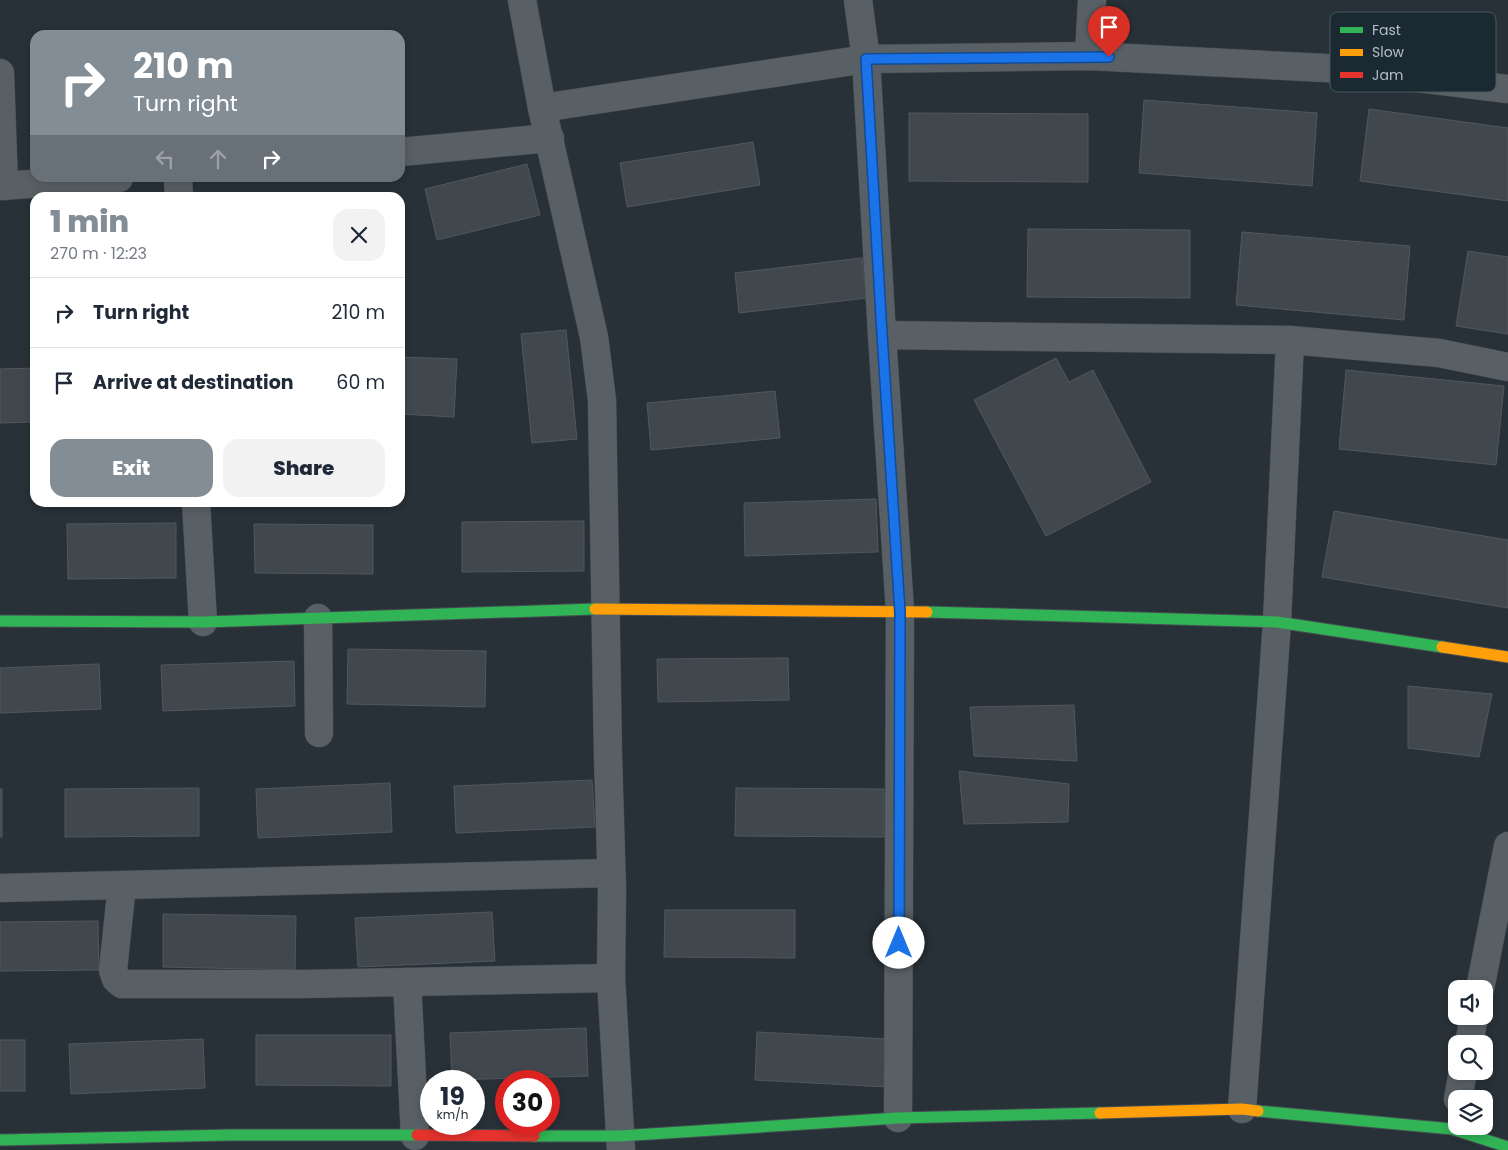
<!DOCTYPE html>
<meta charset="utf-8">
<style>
:root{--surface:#fff;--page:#f2f2f3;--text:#1f2937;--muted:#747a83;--line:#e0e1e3;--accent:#828d96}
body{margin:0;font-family:Poppins,sans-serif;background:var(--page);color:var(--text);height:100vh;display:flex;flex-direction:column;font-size:19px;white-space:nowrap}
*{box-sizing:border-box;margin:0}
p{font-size:16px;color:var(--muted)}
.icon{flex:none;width:28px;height:28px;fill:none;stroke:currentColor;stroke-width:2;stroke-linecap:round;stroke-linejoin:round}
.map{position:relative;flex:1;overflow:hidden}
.side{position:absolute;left:30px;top:192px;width:375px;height:315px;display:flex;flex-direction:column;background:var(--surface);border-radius:15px;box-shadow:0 2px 8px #0003}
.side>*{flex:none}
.banner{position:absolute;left:30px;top:30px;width:375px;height:152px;border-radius:15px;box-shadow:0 2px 8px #0003;background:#828d96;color:#fff;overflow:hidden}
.controls{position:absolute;left:1448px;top:980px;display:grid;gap:10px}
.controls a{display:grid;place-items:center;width:45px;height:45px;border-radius:10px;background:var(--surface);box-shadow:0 2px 8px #0003;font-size:25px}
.speed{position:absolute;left:420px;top:1070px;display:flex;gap:10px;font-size:25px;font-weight:700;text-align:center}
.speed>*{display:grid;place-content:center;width:65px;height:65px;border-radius:50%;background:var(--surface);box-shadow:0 2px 8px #0003;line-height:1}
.speed small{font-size:12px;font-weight:400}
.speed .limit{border:8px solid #d22;background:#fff;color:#111}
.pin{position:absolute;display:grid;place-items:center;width:42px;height:42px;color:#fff;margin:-51px -21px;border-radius:50% 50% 50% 0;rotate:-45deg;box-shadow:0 0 5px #0007}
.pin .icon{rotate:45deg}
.me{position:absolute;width:55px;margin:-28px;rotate:0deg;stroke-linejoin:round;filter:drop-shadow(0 0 4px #0008)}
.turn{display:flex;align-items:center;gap:18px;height:105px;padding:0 20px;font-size:22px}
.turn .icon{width:65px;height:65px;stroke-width:2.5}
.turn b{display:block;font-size:35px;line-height:42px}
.lanes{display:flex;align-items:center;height:48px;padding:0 20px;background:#0003;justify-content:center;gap:25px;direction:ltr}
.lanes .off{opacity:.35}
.round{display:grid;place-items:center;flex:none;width:52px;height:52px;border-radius:15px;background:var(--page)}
.summary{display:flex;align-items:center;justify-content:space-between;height:85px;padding:0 20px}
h1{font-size:30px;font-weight:800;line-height:38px;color:var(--accent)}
.action{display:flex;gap:10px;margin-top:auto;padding:10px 20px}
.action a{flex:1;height:58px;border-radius:15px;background:var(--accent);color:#fff;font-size:20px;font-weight:800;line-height:58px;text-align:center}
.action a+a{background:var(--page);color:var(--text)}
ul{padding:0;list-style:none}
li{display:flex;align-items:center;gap:15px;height:70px;padding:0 20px;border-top:1px solid var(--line)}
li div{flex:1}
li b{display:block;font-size:19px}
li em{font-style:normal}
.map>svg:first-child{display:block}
.building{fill:#41484d;stroke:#50585f}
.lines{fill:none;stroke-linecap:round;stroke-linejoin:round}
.street-casing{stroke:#464d52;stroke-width:29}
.fast-casing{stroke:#464d52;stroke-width:13}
.slow-casing{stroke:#464d52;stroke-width:13}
.jam-casing{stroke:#464d52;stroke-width:13}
.street{stroke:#596065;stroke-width:28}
.fast{stroke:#30b455;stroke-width:11}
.slow{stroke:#ff9f0a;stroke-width:11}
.jam{stroke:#e5322d;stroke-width:11}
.route-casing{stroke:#114b97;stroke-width:12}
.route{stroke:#1a73e8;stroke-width:9}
.key{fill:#1b2932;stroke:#48565f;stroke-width:1}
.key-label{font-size:14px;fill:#b2bec9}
</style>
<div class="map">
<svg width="1508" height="1150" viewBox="0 0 1508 1150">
<rect width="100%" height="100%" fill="#283138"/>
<g class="building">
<polygon points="1144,100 1317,113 1312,186 1139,173"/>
<polygon points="1369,109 1508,128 1508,201 1360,181"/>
<polygon points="909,113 1088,114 1088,182 909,181"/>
<polygon points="753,142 760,185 627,207 620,163"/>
<polygon points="527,164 540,215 437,240 425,189"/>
<polygon points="367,193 368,198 346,198"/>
<polygon points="1028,229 1190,230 1190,298 1027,297"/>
<polygon points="1242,232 1410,246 1404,320 1236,305"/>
<polygon points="1468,251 1508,257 1508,334 1456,326"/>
<polygon points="862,258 867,298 739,313 735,273"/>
<polygon points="566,330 577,439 532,443 521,334"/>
<polygon points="400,357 457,359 454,417 400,414"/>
<polygon points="1056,358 1069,382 1093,370 1151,482 1046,536 974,400"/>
<polygon points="35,368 35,422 0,423 0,369"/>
<polygon points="1346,370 1504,386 1496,465 1339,449"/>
<polygon points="775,391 780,438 651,450 647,403"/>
<polygon points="876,499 878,552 745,556 744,503"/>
<polygon points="1334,511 1508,540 1508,608 1322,577"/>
<polygon points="584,521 584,571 462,572 462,522"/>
<polygon points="176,523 176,578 68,579 67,524"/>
<polygon points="254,524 373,525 373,574 255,573"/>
<polygon points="348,649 486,651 485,707 347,704"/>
<polygon points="788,658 789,700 658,702 657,659"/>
<polygon points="294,661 295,706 163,711 161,665"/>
<polygon points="99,664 101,709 0,713 0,668"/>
<polygon points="1408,686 1492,694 1479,757 1408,748"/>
<polygon points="1074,705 1077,761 974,756 970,707"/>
<polygon points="959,771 1069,784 1068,822 964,824"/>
<polygon points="592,780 595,827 456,833 454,786"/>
<polygon points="390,783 392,832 258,838 256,789"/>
<polygon points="199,788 199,836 65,837 65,789"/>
<polygon points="736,788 884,789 884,837 735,836"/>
<rect x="0" y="789" width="2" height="48"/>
<polygon points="665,910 795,910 795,958 664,957"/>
<polygon points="492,912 495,961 358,967 355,918"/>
<polygon points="163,914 296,916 295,970 163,967"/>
<polygon points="98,921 99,970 0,971 0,922"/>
<polygon points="586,1028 588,1076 452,1080 450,1033"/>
<polygon points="757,1032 889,1039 887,1087 755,1080"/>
<polygon points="256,1035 391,1035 391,1086 256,1085"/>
<polygon points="203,1039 205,1088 71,1094 69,1044"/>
<rect x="0" y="1040" width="25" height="51"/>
</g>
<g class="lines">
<defs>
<g id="street">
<polyline points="522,0 542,108 594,337 602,400 608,757 612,889 611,978 621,1150"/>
<polyline points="858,0 866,59 882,335 900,611 898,1118"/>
<polyline points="1089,56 1092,0"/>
<polyline points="0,73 4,186"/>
<polyline points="542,108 866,59 1089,56 1345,69 1508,89"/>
<polyline points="400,152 550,138"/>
<polyline points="178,178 179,198"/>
<polyline points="0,186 119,178"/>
<polyline points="882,335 1290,340 1439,353 1508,367"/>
<polyline points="196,502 203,622"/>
<polyline points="318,618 319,733"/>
<polyline points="122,885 113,970 116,979 122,984 303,984 611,978"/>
<polyline points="0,888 611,873"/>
<polyline points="407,982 415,1136"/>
<polyline points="1480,989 1508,846"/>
<polyline points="1469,1044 1474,1016"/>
<polyline points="1458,1099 1463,1071"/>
<polyline points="1242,1109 1277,622 1290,340"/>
</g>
<g id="fast">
<polyline points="927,612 1277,622 1442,647"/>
<polyline points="0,621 203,622 595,609"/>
<polyline points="1258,1111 1452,1129 1508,1147"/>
<polyline points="534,1136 619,1136 898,1118 1100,1113"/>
<polyline points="0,1140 230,1135 417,1135"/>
</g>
<g id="slow">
<polyline points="595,609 927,612"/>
<polyline points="1442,647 1508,657"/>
<polyline points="1100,1113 1242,1109 1258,1111"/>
</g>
<polyline id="jam" points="417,1135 534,1136"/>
</defs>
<use href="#street" class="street-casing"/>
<use href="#fast" class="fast-casing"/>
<use href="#slow" class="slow-casing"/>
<use href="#jam" class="jam-casing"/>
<use href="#street" class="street"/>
<use href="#fast" class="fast"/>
<use href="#slow" class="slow"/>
<use href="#jam" class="jam"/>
</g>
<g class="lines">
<defs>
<polyline id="route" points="899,943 900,612 882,334 866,59 1109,57"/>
</defs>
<use href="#route" class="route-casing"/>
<use href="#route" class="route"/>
</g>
<rect x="1330" y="12" width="166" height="80" rx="8" class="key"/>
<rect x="1340" y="27" width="23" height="6" fill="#30b455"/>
<rect x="1340" y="49" width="23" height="7" fill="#ff9f0a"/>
<rect x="1340" y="72" width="23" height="6" fill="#e5322d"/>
<g class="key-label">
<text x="1372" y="35">Fast</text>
<text x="1372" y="57">Slow</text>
<text x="1372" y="80">Jam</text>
</g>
</svg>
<div class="controls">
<a><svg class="icon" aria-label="sound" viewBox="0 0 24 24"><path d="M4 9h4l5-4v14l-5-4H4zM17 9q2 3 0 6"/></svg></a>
<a><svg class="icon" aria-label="search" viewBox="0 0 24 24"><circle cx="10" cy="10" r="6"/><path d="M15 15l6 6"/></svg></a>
<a><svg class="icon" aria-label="layers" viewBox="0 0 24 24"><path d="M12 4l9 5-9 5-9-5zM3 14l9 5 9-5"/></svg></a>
</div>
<div class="speed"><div>19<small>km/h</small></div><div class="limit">30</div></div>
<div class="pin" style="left:1109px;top:57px;background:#d93025"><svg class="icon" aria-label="arrive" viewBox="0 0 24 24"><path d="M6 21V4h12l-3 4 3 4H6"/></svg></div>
<svg class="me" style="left:899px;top:943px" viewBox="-20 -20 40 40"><circle r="19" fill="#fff"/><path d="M0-13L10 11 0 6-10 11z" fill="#1a73e8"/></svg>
<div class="banner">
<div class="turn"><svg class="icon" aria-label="right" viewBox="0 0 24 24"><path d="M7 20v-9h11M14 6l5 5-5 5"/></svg><div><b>210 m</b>Turn right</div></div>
<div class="lanes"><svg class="icon off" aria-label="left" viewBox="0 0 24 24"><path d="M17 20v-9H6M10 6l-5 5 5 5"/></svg><svg class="icon off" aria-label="ahead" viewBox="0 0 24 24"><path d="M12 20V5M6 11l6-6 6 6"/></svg><svg class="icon" aria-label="right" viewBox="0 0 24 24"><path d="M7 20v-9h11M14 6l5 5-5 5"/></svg></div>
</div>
<section class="side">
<div class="summary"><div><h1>1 min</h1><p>270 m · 12:23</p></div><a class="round"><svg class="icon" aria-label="close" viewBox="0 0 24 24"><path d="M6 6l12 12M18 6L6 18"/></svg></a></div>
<ul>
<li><svg class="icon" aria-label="right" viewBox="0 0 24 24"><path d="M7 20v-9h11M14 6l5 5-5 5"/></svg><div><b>Turn right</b></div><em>210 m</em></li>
<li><svg class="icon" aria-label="arrive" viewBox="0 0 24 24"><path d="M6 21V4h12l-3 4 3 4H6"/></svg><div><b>Arrive at destination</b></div><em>60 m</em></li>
</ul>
<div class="action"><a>Exit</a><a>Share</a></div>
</section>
</div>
